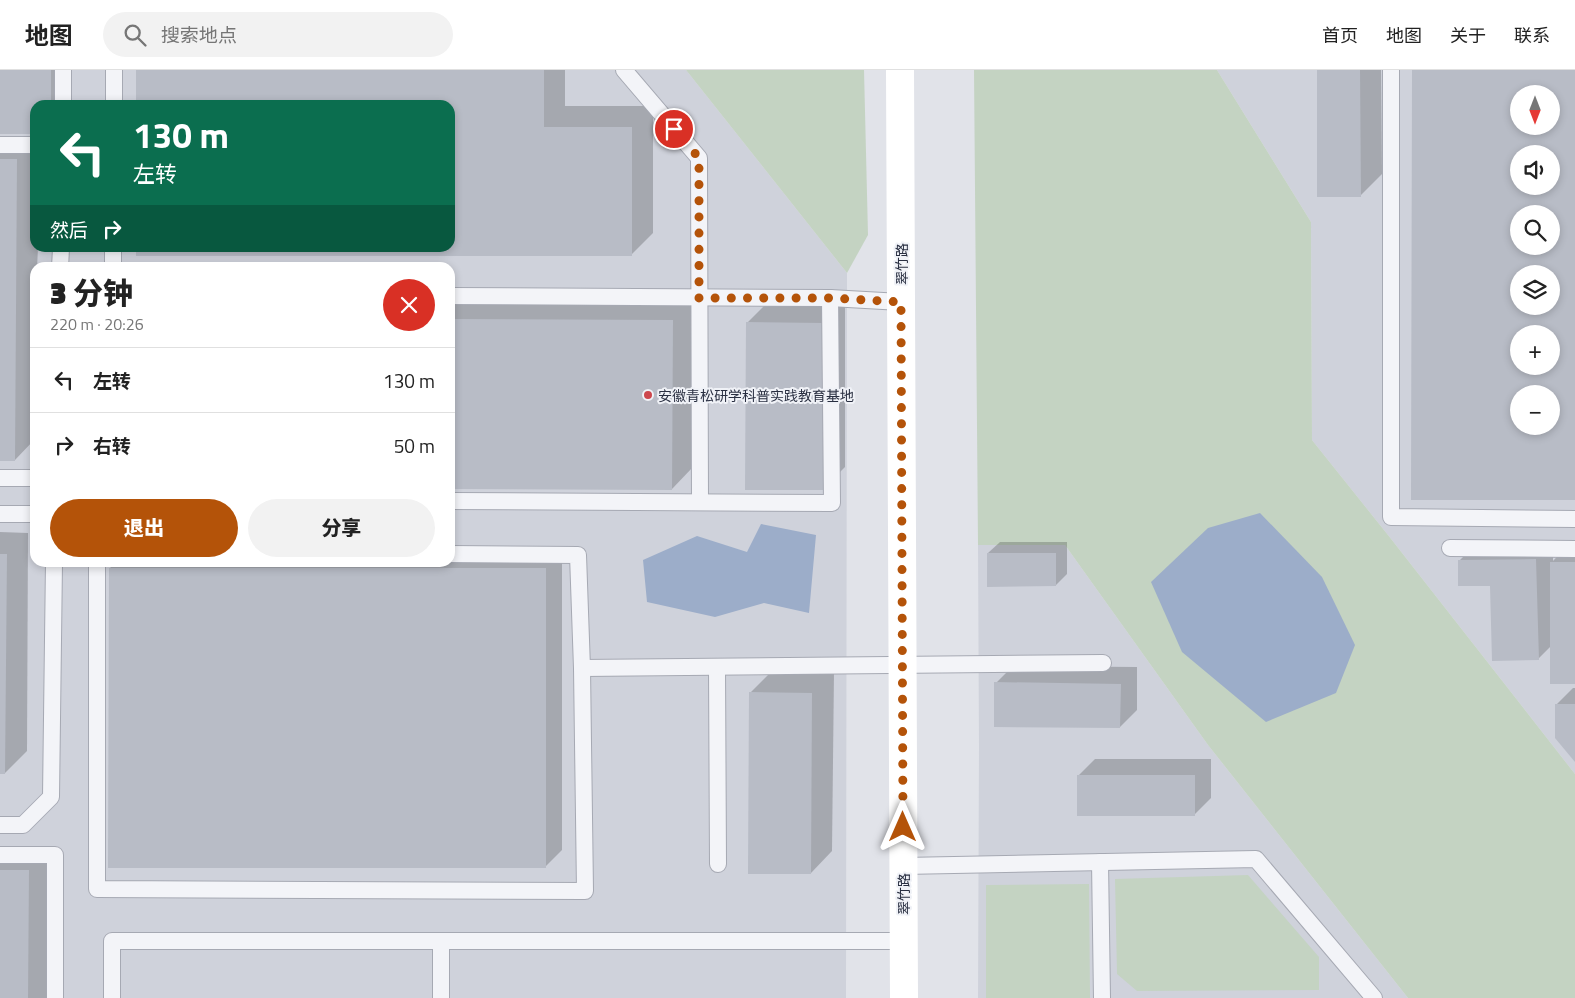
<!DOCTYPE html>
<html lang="zh">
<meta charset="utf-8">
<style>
:root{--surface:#fff;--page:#f2f2f2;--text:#222;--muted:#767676;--line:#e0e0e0;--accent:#b45309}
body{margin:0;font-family:"Titillium Web","Noto Sans SC",sans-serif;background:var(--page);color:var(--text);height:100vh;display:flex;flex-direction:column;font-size:19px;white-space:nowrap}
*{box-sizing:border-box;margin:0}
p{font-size:16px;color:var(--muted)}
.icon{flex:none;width:28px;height:28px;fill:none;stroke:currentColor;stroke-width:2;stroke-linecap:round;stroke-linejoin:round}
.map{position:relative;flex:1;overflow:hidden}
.sheet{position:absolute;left:30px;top:192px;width:425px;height:305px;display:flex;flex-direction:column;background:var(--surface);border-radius:15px;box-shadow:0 2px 8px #0003}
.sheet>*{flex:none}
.guide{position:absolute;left:30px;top:30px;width:425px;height:152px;border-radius:15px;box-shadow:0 2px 8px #0003;background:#0b6e4f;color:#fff;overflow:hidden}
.needle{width:32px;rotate:180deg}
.buttons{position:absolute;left:1510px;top:15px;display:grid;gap:10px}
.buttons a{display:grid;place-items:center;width:50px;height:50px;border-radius:50%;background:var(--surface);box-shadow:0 2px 8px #0003;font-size:25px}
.pin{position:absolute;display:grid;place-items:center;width:42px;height:42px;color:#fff;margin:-21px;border:2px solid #fff;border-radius:50%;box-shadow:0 1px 5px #0007}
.me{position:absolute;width:55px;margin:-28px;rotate:0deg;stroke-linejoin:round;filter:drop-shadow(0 0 4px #0008)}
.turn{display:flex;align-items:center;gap:18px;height:105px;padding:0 20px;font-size:22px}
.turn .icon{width:65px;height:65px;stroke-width:2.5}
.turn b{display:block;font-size:35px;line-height:42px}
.then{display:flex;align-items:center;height:48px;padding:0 20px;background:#0003;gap:10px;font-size:19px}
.round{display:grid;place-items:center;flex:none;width:52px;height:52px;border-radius:26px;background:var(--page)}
.head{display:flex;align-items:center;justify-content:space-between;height:85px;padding:0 20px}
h1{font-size:30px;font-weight:800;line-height:38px}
.button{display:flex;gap:10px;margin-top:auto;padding:10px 20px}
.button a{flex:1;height:58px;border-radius:30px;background:var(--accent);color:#fff;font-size:20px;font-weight:800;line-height:58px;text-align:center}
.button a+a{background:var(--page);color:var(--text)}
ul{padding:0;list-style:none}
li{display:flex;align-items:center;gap:15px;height:65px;padding:0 20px;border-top:1px solid var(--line)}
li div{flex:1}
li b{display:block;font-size:19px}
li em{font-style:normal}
header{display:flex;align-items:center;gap:30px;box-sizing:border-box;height:70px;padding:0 25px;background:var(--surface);border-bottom:1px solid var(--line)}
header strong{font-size:24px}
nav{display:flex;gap:28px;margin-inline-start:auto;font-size:18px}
.search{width:350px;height:45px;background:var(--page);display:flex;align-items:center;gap:12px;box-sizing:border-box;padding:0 18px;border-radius:28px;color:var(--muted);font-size:19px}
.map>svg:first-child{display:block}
.built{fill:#cfd2db;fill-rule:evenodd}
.green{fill:#c4d3c2}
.water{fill:#9cadc9}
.shadow{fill:#0003}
.building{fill:#b8bcc6;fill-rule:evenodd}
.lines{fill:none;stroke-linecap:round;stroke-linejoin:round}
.lane-casing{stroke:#a6a9b3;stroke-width:18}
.lane{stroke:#f3f4f8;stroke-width:16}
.secondary{stroke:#fff;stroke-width:28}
.route{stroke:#b45309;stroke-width:9;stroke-dasharray:0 16.2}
.poi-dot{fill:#cd474d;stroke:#f0f2f7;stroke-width:2}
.labels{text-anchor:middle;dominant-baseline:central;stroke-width:4;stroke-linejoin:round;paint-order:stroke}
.street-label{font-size:14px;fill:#292f41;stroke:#f0f2f7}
.poi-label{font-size:14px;fill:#292f41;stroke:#f0f2f7;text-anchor:start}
</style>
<header>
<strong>地图</strong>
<div class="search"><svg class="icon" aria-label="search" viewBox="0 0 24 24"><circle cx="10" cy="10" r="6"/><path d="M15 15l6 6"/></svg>搜索地点</div>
<nav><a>首页</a><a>地图</a><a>关于</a><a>联系</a></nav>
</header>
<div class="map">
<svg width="1575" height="928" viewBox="0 0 1575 928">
<rect width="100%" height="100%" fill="#e1e3e9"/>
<g class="built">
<path d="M0,0H686L847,203L846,928H0ZM35,35H450V178H35ZM35,198H450V492H35Z"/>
<path d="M1217,0H1575V704L1388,465L1312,370L1311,152ZM1519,24H1551V56H1519ZM1519,84H1551V116H1519ZM1519,144H1551V176H1519ZM1519,204H1551V236H1519ZM1519,264H1551V296H1519ZM1519,324H1551V356H1519Z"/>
<polygon points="978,475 1065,475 1208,675 1408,928 978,928 979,677"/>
</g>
<g class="green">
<polygon points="686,0 864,0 868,165 847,203"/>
<polygon points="974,0 1217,0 1311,152 1312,370 1388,465 1575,704 1575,928 1408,928 1208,675 1065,475 978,475"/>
<polygon points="1248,805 1319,887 1319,920 1137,921 1117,904 1115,809"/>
<polygon points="1089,814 1090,928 986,928 986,815"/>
</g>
<g class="water">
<polygon points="1260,443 1322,507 1355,575 1336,623 1266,652 1182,582 1151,512 1208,458"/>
<polygon points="761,454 816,465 809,543 764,533 715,547 647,532 643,490 697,466 747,482"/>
</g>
<g class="shadow">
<polygon points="0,0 67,0 67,35 35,35 35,63 0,63"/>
<polygon points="138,0 565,0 565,36 653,36 653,163 631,185 138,185 138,178 450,178 450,35 138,35"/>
<polygon points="1318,0 1381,0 1382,104 1360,126"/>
<polygon points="0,68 35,68 35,178 38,178 37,198 35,198 35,369 15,390 0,390"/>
<polygon points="450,228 694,228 693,397 672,419 450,418"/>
<polygon points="769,231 845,232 845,397 823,419 747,253"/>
<polygon points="0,462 28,463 27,681 5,703 0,703"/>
<polygon points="1000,472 1067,472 1067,504 1056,515 988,483"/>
<polygon points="1553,473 1553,491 1568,475 1575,475 1575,613 1551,576 1538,589 1491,515 1459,491 1476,474"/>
<polygon points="450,482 562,482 562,780 545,797 110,498 116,492 450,492"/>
<polygon points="1013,596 1137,597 1137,640 1120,657 996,613"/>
<polygon points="772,601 834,602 832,781 811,803 750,623"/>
<polygon points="1573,618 1575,618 1575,690 1556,635"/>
<polygon points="1095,689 1211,689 1211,728 1194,745 1078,706"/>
<polygon points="0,779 50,779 48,928 0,928"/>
</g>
<g class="building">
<polygon points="0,0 51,0 51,35 35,35 35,64 0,64"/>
<polygon points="136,0 544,0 544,57 632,57 632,186 136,186 136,178 450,178 450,35 136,35"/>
<polygon points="1317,0 1360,0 1361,127 1317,127"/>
<path d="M1412,0H1575V430H1411ZM1519,24H1551V56H1519ZM1519,84H1551V116H1519ZM1519,144H1551V176H1519ZM1519,204H1551V236H1519ZM1519,264H1551V296H1519ZM1519,324H1551V356H1519Z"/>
<polygon points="0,89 17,89 15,391 0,391"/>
<polygon points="450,249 673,250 672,420 450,419"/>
<polygon points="746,252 824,253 824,420 745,420"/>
<polygon points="987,483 1056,483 1056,516 987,517"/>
<polygon points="0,484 7,484 5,704 0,704"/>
<polygon points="1536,489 1539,590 1492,591 1490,516 1458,516 1458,490"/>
<rect x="1550" y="492" width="25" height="122"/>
<polygon points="109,498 546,498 546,798 108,798"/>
<polygon points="994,612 1121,614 1120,658 994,657"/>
<polygon points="749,622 812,623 811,804 748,804"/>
<polygon points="1555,634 1575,634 1575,692 1555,668"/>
<rect x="1077" y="705" width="118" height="41"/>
<polygon points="0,800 29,800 28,928 0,928"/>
</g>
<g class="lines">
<defs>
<g id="lane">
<polyline points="63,0 63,35"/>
<polyline points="624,0 699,88 700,432"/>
<polyline points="1391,0 1391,447 1575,449"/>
<polyline points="114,35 114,0"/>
<polyline points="0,75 35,75"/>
<polyline points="60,198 61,178"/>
<polyline points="113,198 113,178"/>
<polyline points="450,226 830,228 832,433 450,431"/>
<polyline points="830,228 901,232"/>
<polyline points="0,408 35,408"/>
<polyline points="0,444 35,444"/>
<polyline points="1450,478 1575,479"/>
<polyline points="97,492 97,819 585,821 582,598 578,485 450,484"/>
<polyline points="717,597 718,794"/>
<polyline points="582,598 1103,593"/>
<polyline points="0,755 23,755 51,727 54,492"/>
<polyline points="0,785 55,785 55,928"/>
<polyline points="1100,792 1102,928"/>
<polyline points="903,796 1256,789 1374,928"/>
<polyline points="441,871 441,928"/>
<polyline points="112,928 112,871 903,871"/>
</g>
</defs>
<use href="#lane" class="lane-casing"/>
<use href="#lane" class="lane"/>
<polyline class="secondary" points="900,0 904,928"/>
</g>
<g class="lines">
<polyline class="route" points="674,59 699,88 699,228 830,228 901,232 903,757"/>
</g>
<circle class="poi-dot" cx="648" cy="325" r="5"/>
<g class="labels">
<g class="street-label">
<text transform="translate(901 194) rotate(-90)">翠竹路</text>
<text transform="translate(903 824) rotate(-90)">翠竹路</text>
</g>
<g class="poi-label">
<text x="658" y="325">安徽青松研学科普实践教育基地</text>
</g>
</g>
</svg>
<div class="buttons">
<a><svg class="needle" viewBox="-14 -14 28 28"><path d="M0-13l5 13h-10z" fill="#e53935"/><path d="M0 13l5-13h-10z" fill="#767676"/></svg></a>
<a><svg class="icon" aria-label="sound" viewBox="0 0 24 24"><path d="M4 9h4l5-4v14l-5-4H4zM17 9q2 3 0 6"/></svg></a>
<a><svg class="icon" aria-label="search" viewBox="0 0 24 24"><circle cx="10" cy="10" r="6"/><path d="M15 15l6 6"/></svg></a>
<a><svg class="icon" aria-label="layers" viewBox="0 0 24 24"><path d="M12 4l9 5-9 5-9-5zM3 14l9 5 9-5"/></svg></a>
<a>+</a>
<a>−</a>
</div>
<div class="pin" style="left:674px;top:59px;background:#d93025"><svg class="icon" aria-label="arrive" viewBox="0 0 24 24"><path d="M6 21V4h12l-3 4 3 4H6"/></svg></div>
<svg class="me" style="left:903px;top:757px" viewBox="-20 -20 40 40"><path d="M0-17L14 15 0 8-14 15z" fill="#b45309" stroke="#fff" stroke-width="4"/></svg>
<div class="guide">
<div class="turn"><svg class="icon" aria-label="left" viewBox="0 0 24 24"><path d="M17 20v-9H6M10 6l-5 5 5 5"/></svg><div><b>130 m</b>左转</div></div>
<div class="then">然后<svg class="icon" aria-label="right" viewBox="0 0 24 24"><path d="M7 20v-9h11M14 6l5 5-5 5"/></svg></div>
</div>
<section class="sheet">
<div class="head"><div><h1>3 分钟</h1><p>220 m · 20:26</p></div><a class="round" style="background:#d93025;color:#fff"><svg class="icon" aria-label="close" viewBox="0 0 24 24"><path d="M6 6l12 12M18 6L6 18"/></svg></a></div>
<ul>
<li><svg class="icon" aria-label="left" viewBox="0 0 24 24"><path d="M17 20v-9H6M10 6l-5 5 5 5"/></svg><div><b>左转</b></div><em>130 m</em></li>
<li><svg class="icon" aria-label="right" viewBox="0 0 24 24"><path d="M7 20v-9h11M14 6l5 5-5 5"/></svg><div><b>右转</b></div><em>50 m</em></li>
</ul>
<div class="button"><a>退出</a><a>分享</a></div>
</section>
</div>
